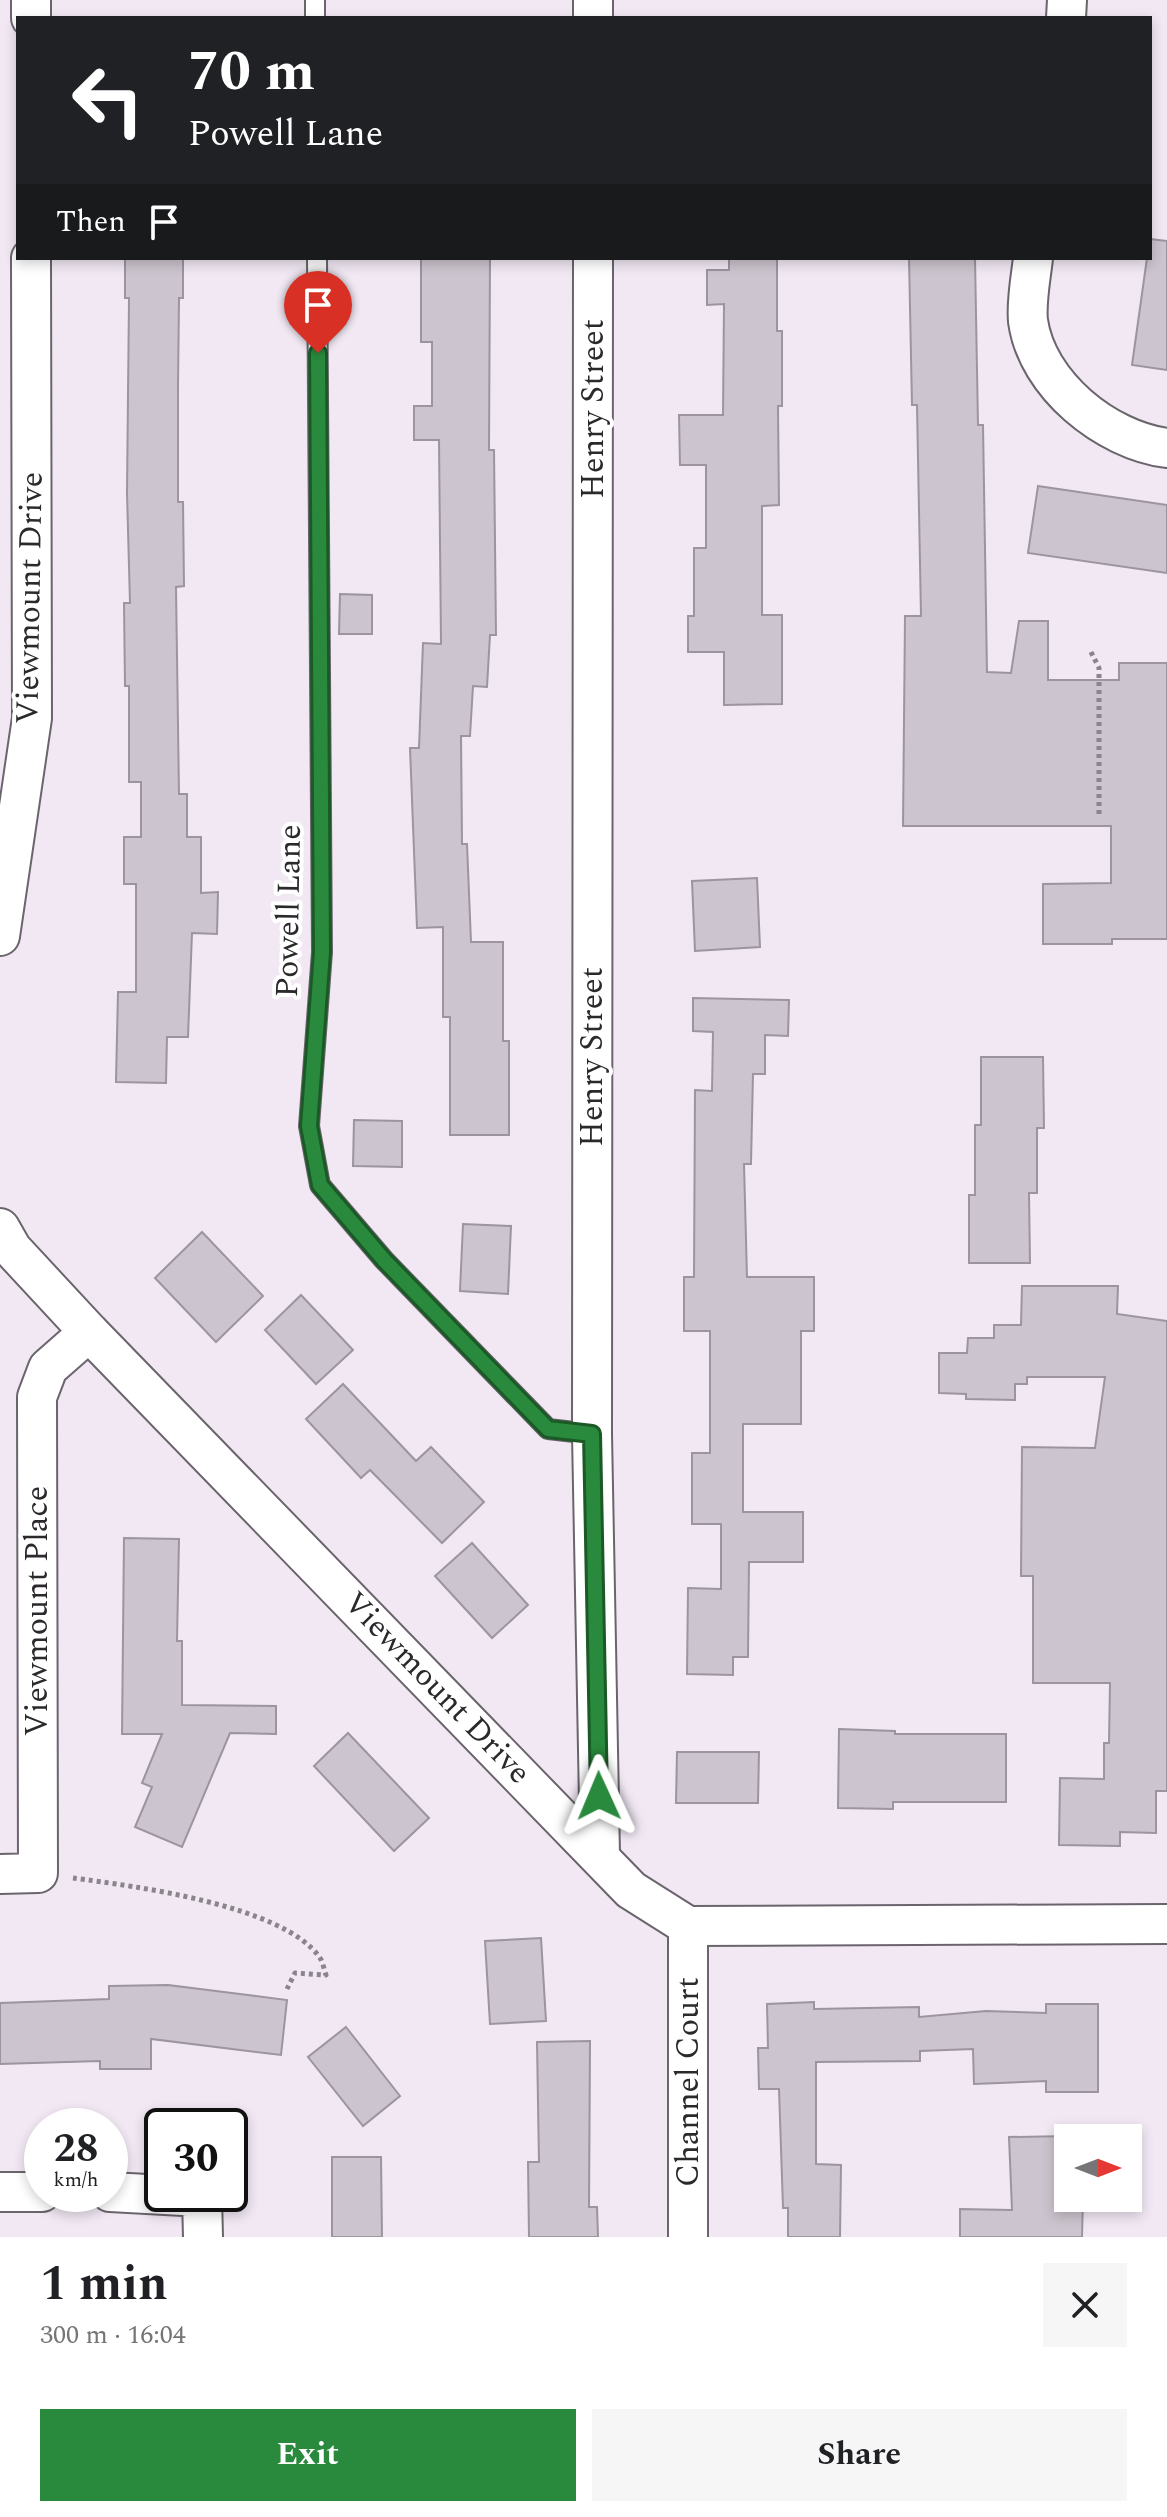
<!DOCTYPE html>
<meta charset="utf-8">
<style>
:root{--surface:#fff;--page:#f6f6f6;--text:#202124;--muted:#757577;--accent:#29893c}
body{margin:0;font-family:Spectral,serif;background:var(--page);color:var(--text);height:100vh;display:flex;flex-direction:column;font-size:30px;white-space:nowrap}
*{box-sizing:border-box;margin:0}
p{font-size:26px;color:var(--muted)}
.icon{flex:none;width:44px;height:44px;fill:none;stroke:currentColor;stroke-width:2;stroke-linecap:round;stroke-linejoin:round}
.map{position:relative;height:2237px;overflow:hidden}
.sheet{display:flex;flex-direction:column;background:var(--surface);flex:1}
.sheet>*{flex:none}
.top-card{position:absolute;left:16px;top:16px;width:1136px;height:244px;border-radius:0px;box-shadow:0 4px 12px #0003;background:#202124;color:#fff;overflow:hidden}
.needle{width:52px;rotate:90deg}
.tools{position:absolute;left:1054px;top:2124px;display:grid;gap:16px}
.tools a{display:grid;place-items:center;width:88px;height:88px;border-radius:0px;background:var(--surface);box-shadow:0 4px 12px #0003;font-size:40px}
.speed{position:absolute;left:24px;top:2108px;display:flex;gap:16px;font-size:40px;font-weight:700;text-align:center}
.speed>*{display:grid;place-content:center;width:104px;height:104px;border-radius:50%;background:var(--surface);box-shadow:0 4px 12px #0003;line-height:1}
.speed small{font-size:20px;font-weight:400}
.speed .limit{border:4px solid #111;border-radius:12px;background:#fff;color:#111}
.pin{position:absolute;display:grid;place-items:center;width:68px;height:68px;color:#fff;margin:-82px -34px;border-radius:50% 50% 50% 0;rotate:-45deg;box-shadow:0 0 8px #0007}
.pin .icon{rotate:45deg}
.me{position:absolute;width:88px;margin:-44px;rotate:359deg;stroke-linejoin:round;filter:drop-shadow(0 0 6px #0008)}
.turn{display:flex;align-items:center;gap:28px;height:168px;padding:0 40px;font-size:36px}
.turn .icon{width:104px;height:104px;stroke-width:2.5}
.turn b{display:block;font-size:56px;line-height:68px}
.then{display:flex;align-items:center;height:76px;padding:0 40px;background:#0003;gap:16px;font-size:30px}
.round{display:grid;place-items:center;flex:none;width:84px;height:84px;border-radius:0px;background:var(--page)}
.headline{display:flex;align-items:center;justify-content:space-between;height:136px;padding:0 40px}
h1{font-size:48px;font-weight:700;line-height:60px}
.action{display:flex;gap:16px;margin-top:auto;padding:16px 40px}
.action a{flex:1;height:92px;border-radius:0px;background:var(--accent);color:#fff;font-size:32px;font-weight:700;line-height:92px;text-align:center}
.action a+a{background:var(--page);color:var(--text)}
.map>svg:first-child{display:block}
.building{fill:#ccc4ce;stroke:#9c949e;stroke-width:2}
.lines{fill:none;stroke-linecap:round;stroke-linejoin:round}
.service-casing{stroke:#6b646d;stroke-width:22}
.minor-casing{stroke:#6b646d;stroke-width:42}
.path{stroke:#8a848b;stroke-width:5;stroke-dasharray:4 4;stroke-linecap:butt}
.service{stroke:#fff;stroke-width:18}
.minor{stroke:#fff;stroke-width:38}
.route-casing{stroke:#1b5927;stroke-width:20}
.route{stroke:#29893c;stroke-width:14}
.labels{text-anchor:middle;dominant-baseline:central;stroke-width:8;stroke-linejoin:round;paint-order:stroke}
.street-label{font-size:32px;fill:#2c292d;stroke:#fff}
</style>
<div class="map">
<svg width="1167" height="2237" viewBox="0 0 1167 2237">
<rect width="100%" height="100%" fill="#f1e8f3"/>
<g class="building">
<polygon points="1150,239 1167,241 1167,370 1132,365 1147,258 1150,258"/>
<polygon points="125,258 183,258 183,298 179,298 178,386 178,502 183,502 184,586 176,587 179,794 187,794 187,837 201,837 201,893 218,892 217,934 192,933 188,1037 167,1037 166,1083 116,1082 118,992 136,992 136,884 124,884 124,837 141,837 141,782 129,782 129,686 125,686 124,603 130,603 127,493 129,298 125,298"/>
<polygon points="421,258 490,258 489,450 494,450 496,635 490,635 487,687 473,686 470,736 461,736 462,844 467,844 471,942 503,942 503,1041 509,1041 509,1135 450,1135 450,1017 443,1017 443,927 417,928 410,748 419,748 423,643 441,644 439,440 414,440 414,406 432,406 432,342 421,342"/>
<polygon points="729,258 777,258 777,331 782,331 782,406 778,406 779,505 762,506 762,615 782,615 782,704 724,705 724,652 688,652 688,616 694,616 694,548 706,548 706,465 680,465 679,415 723,415 724,304 707,305 707,270 729,270"/>
<polygon points="909,258 975,258 978,425 983,425 987,672 1011,673 1019,621 1048,621 1048,680 1119,680 1119,663 1167,663 1167,939 1112,939 1112,944 1043,944 1043,884 1111,883 1111,826 903,826 905,616 921,616 917,405 912,405"/>
<polygon points="1038,486 1167,505 1167,573 1028,553"/>
<polygon points="340,594 372,595 372,634 339,634"/>
<polygon points="757,878 760,947 695,951 692,881"/>
<polygon points="693,998 789,1000 788,1036 765,1035 765,1074 753,1074 751,1164 744,1164 747,1277 814,1277 814,1331 801,1331 801,1424 743,1424 743,1512 803,1512 803,1562 749,1562 748,1657 733,1657 733,1675 687,1674 688,1588 721,1589 721,1524 692,1524 692,1453 710,1453 710,1331 684,1331 684,1277 694,1277 695,1090 712,1091 713,1032 693,1031"/>
<polygon points="981,1057 1043,1057 1044,1128 1037,1128 1037,1193 1029,1193 1030,1263 969,1263 969,1195 975,1195 975,1125 981,1125"/>
<polygon points="354,1120 402,1121 402,1167 353,1166"/>
<polygon points="463,1224 511,1226 508,1294 460,1291"/>
<polygon points="202,1232 263,1296 216,1342 155,1278"/>
<polygon points="1022,1286 1118,1286 1117,1314 1167,1321 1167,1791 1156,1791 1156,1833 1120,1832 1120,1846 1059,1845 1060,1778 1104,1779 1104,1743 1109,1743 1110,1683 1033,1683 1033,1576 1021,1576 1022,1447 1095,1448 1105,1377 1027,1377 1027,1384 1015,1384 1015,1400 966,1399 966,1394 939,1393 939,1353 967,1353 968,1338 994,1338 994,1325 1021,1325"/>
<polygon points="301,1295 353,1350 316,1384 265,1330"/>
<polygon points="343,1384 416,1461 431,1447 484,1502 442,1543 370,1470 361,1478 306,1419"/>
<polygon points="124,1538 179,1539 177,1641 182,1641 182,1705 276,1706 276,1734 230,1733 182,1847 135,1827 152,1787 142,1783 162,1734 122,1734"/>
<polygon points="472,1543 528,1605 492,1638 435,1576"/>
<polygon points="839,1729 895,1731 895,1734 1006,1734 1006,1802 893,1802 893,1809 838,1808"/>
<polygon points="348,1733 429,1818 394,1851 314,1766"/>
<polygon points="677,1752 759,1752 758,1803 676,1803"/>
<polygon points="541,1938 546,2021 490,2024 485,1941"/>
<polygon points="168,1985 287,2000 281,2055 151,2039 151,2069 100,2069 100,2061 0,2064 0,2003 109,1999 109,1986"/>
<polygon points="814,2002 814,2009 919,2007 919,2017 986,2011 1046,2013 1046,2004 1098,2004 1098,2092 1046,2092 1046,2081 974,2084 973,2049 920,2051 920,2061 816,2062 816,2164 841,2165 840,2237 788,2237 788,2208 783,2208 779,2089 759,2089 758,2048 768,2048 767,2004"/>
<polygon points="346,2027 400,2096 363,2126 308,2057"/>
<polygon points="590,2041 589,2207 597,2207 598,2237 529,2237 528,2162 539,2162 537,2042"/>
<polygon points="1068,2136 1068,2198 1083,2198 1082,2237 960,2237 960,2209 1012,2210 1009,2137"/>
<polygon points="332,2157 381,2157 382,2237 332,2237"/>
</g>
<g class="lines">
<defs>
<g id="service">
<polyline points="315,0 315,18"/>
<polyline points="317,258 322,952 309,1126 320,1185 384,1260 548,1429 592,1434"/>
</g>
<g id="minor">
<polyline points="31,0 31,18"/>
<polyline points="593,18 593,0"/>
<polyline points="1066,18 1067,0"/>
<polyline points="593,258 592,1434 600,1855"/>
<path d="M1033,258C1031,277 1026,301 1028,321C1037,385 1106,440 1167,448"/>
<polyline points="0,936 32,718 31,258"/>
<polyline points="0,1228 12,1249 89,1332 631,1890 688,1926 1167,1924"/>
<polyline points="0,1874 38,1873 37,1397 48,1368 89,1332"/>
<polyline points="688,1926 688,2237"/>
<polyline points="0,2192 42,2192"/>
<polyline points="110,2192 202,2197 203,2237"/>
</g>
</defs>
<use href="#service" class="service-casing"/>
<use href="#minor" class="minor-casing"/>
<g class="path">
<polyline points="1091,652 1099,668 1099,817"/>
<path d="M73,1878C133,1886 284,1905 320,1958C323,1962 324,1970 326,1975L295,1973L287,1989"/>
</g>
<use href="#service" class="service"/>
<use href="#minor" class="minor"/>
</g>
<g class="lines">
<defs>
<polyline id="route" points="318,353 322,952 309,1126 320,1185 384,1260 548,1429 592,1434 599,1796"/>
</defs>
<use href="#route" class="route-casing"/>
<use href="#route" class="route"/>
</g>
<g class="labels">
<g class="street-label">
<text transform="translate(593 409) rotate(-90)">Henry Street</text>
<text transform="translate(30 598) rotate(-89)">Viewmount Drive</text>
<text transform="translate(289 911) rotate(-89)">Powell Lane</text>
<text transform="translate(592 1057) rotate(-90)">Henry Street</text>
<text transform="translate(37 1611) rotate(-90)">Viewmount Place</text>
<text transform="translate(437 1688) rotate(46)">Viewmount Drive</text>
<text transform="translate(688 2082) rotate(-90)">Channel Court</text>
</g>
</g>
</svg>
<div class="tools">
<a><svg class="needle" viewBox="-14 -14 28 28"><path d="M0-13l5 13h-10z" fill="#e53935"/><path d="M0 13l5-13h-10z" fill="#757577"/></svg></a>
</div>
<div class="speed"><div>28<small>km/h</small></div><div class="limit">30</div></div>
<div class="pin" style="left:318px;top:353px;background:#d93025"><svg class="icon" aria-label="arrive" viewBox="0 0 24 24"><path d="M6 21V4h12l-3 4 3 4H6"/></svg></div>
<svg class="me" style="left:599px;top:1796px" viewBox="-20 -20 40 40"><path d="M0-17L14 15 0 8-14 15z" fill="#29893c" stroke="#fff" stroke-width="4"/></svg>
<div class="top-card">
<div class="turn"><svg class="icon" aria-label="left" viewBox="0 0 24 24"><path d="M17 20v-9H6M10 6l-5 5 5 5"/></svg><div><b>70 m</b>Powell Lane</div></div>
<div class="then">Then<svg class="icon" aria-label="arrive" viewBox="0 0 24 24"><path d="M6 21V4h12l-3 4 3 4H6"/></svg></div>
</div>
</div>
<section class="sheet">
<div class="headline"><div><h1>1 min</h1><p>300 m · 16:04</p></div><a class="round"><svg class="icon" aria-label="close" viewBox="0 0 24 24"><path d="M6 6l12 12M18 6L6 18"/></svg></a></div>
<div class="action"><a>Exit</a><a>Share</a></div>
</section>
